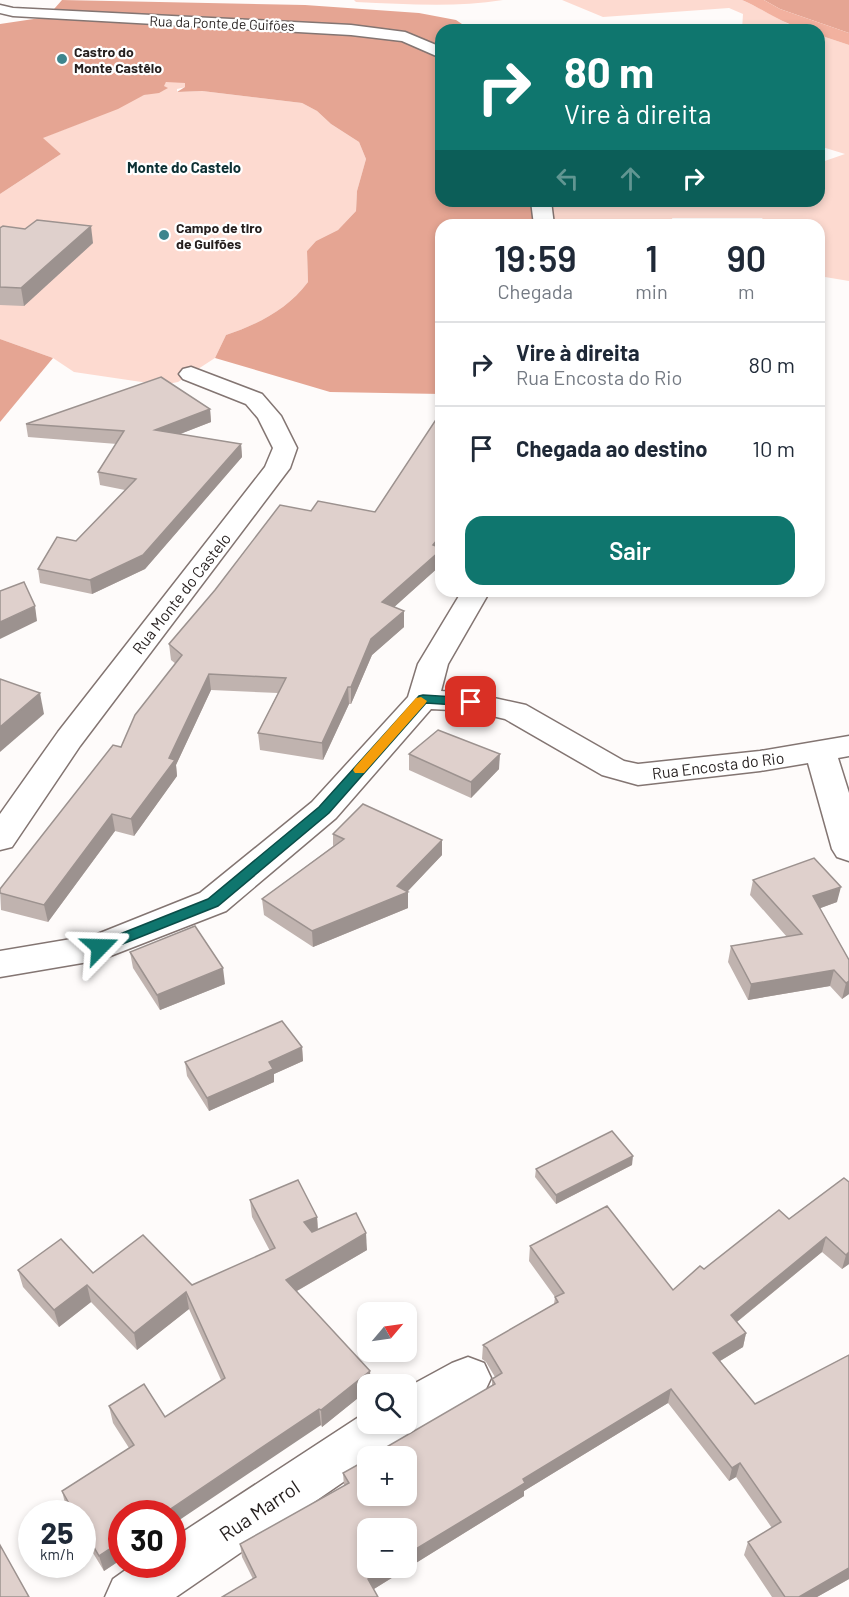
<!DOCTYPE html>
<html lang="pt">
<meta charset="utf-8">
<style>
:root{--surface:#fff;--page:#f2f2f3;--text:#1f2937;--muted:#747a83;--line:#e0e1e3;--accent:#0f766e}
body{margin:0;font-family:Barlow,sans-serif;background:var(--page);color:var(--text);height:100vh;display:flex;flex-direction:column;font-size:22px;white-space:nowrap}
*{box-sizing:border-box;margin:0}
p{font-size:20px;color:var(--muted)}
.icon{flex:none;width:33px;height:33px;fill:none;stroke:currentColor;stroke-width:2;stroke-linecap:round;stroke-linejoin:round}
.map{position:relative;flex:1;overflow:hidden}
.drawer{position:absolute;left:435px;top:219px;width:390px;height:378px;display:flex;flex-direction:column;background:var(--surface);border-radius:18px;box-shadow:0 3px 9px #0003}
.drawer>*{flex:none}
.top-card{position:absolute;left:435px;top:24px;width:390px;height:183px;border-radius:18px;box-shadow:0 3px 9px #0003;background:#0f766e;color:#fff;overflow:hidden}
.needle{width:39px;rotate:61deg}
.fabs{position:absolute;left:357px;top:1302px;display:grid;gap:12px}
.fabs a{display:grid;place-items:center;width:60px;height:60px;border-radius:12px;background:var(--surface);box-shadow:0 3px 9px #0003;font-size:30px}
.speed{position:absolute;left:18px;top:1500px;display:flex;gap:12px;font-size:30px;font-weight:700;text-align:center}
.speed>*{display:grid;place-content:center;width:78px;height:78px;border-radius:50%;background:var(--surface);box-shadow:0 3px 9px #0003;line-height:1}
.speed small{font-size:15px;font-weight:400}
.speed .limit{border:9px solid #d22;background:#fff;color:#111}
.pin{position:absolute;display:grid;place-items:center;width:51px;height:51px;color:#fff;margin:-26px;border-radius:12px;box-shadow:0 3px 9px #0006}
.me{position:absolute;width:66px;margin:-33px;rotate:68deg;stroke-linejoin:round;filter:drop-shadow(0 0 4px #0008)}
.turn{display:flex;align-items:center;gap:21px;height:126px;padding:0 30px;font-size:27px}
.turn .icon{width:78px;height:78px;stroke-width:2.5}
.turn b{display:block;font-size:42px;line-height:51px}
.lanes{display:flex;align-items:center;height:57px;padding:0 30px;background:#0003;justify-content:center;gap:30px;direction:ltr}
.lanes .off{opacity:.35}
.eta{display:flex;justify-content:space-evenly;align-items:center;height:102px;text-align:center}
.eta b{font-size:36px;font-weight:600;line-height:42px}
.button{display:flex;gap:12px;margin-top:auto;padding:12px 30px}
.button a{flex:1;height:69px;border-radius:18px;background:var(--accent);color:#fff;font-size:24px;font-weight:600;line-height:69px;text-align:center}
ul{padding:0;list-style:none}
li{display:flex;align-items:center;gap:18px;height:84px;padding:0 30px;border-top:2px solid var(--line)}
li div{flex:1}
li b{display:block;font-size:22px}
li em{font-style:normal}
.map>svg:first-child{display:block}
.green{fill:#fddad0}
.forest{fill:#e5a593}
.water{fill:#f2b19f}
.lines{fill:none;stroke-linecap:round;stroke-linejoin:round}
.minor-casing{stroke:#837572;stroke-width:3}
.minor{fill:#fff;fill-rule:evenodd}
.wall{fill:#c0b3af}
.shaded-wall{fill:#9c928f}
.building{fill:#dfd0cc;stroke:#9c928f;stroke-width:1.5}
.route{fill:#0f766e;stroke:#0a4d48;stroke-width:1.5}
.slow{fill:#f59e0b}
.poi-dot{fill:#3e858d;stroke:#fff;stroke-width:2}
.labels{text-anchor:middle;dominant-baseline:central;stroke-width:4.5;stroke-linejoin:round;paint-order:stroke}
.far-street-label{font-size:14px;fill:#251f1e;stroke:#fff}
.far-poi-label{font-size:14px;font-weight:bold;fill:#251f1e;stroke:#fff;text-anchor:start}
.far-neighbourhood-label{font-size:15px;font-weight:bold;fill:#0c3033;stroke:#fff}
.street-label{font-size:16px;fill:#251f1e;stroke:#fff}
.near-street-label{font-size:20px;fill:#251f1e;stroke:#fff}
</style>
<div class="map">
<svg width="849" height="1597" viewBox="0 0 849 1597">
<rect width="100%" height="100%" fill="#fefbfa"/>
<g class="green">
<path d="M354,0H503C454,8 405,4 356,2Z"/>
<path d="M562,0H742C763,9 782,23 804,30H742L743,14L729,8L603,17Z"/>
<polygon points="819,35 849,45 849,281 819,276 819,225 767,225 762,218 672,218 674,225 536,225 529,201 819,201 819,163 845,154 819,146"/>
<path d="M177,81L185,83L186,87L177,89V92L202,91L302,103L317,111L331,124L359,142L366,159L357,191L356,211L338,230L316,241L307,251L308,282C287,310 258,324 226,335L215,358L178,382L162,385L74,372L53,358L0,339V194L61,154L42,138C76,125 109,112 141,96C150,92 159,94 167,88L163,86L166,82Z"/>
</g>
<g class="forest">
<path d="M62,0L305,5L419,13L456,20L471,30H441V201H532L541,225H441V394L330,392L215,358L226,335C258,324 287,310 308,282L307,251L316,241L338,230L356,211L357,191L366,159L359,142L331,124L317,111L302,103L202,91L177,92L185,87V83L166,82L164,86L168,88L159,93L144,95L118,109L43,138L61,154L0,194V24L47,17Z"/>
<polygon points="764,0 849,0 849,33 780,9"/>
<polygon points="0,339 53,358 0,422"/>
</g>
<path class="water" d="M742,0H764L780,9L849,33V45L819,35V30C789,30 768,11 742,0Z"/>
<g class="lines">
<defs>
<g id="minor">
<polygon points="0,5 13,8 351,25 405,32 441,47 441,58 402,41 351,35 13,16 0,13"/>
<polygon points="531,201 551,201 554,225 534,225"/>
<polygon points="191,367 262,394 281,416 297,448 290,468 80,746 12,847 0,850 0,814 58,732 265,467 273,448 258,418 246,404 183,379 179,374 183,369"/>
<polygon points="462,591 490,591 448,664 441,691 471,693 526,705 624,761 638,764 760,751 849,736 849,756 838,758 849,793 849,861 837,857 832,849 808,763 760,771 638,785 602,775 505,719 471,711 431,709 336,818 226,911 100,960 0,977 0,951 95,935 200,893 312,802 408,697 418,664"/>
<path d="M468,1357L484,1363L491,1378L484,1393L423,1429L407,1435C401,1449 381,1456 368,1456V1465L176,1597H105L113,1579L134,1564H172V1539L368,1411V1424H406V1388L452,1363Z"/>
</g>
</defs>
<use href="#minor" class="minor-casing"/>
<use href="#minor" class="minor"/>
</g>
<g class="wall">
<polygon points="0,228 93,243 24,306 0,305"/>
<polygon points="210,409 211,422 180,434 241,444 242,457 145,569 92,594 40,583 38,569 76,541 125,490 100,485 98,472 117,444 28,437 26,424"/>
<polygon points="441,412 441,565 394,607 404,611 404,627 372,655 351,704 349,704 323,760 260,750 258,733 278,693 211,690 176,765 177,776 134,836 115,831 48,922 1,910 0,889 121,747 176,664 171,660 169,644 311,511 375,512"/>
<polygon points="409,754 499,769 471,798 409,770"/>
<polygon points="333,834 442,855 407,892 408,908 313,947 264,915 262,899 333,846"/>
<polygon points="753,880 837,902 820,908 849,960 849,994 842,999 830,986 748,1000 728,962 731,946 787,937 750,895"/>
<polygon points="130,952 225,984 160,1010 133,968"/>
<polygon points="302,1047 303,1061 274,1074 274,1082 209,1111 187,1076 185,1062"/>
<polygon points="632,1165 556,1204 535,1177 536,1169"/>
<polygon points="844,1178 849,1264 842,1269 822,1252 737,1322 746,1333 743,1347 720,1361 755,1404 849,1355 849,1579 817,1597 772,1597 744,1555 748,1542 772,1528 736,1477 729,1481 668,1403 524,1491 524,1496 374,1589 253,1579 242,1557 240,1544 344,1486 343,1473 492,1386 492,1379 495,1377 486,1362 482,1359 483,1345 554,1304 555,1297 529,1261 530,1246 673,1290 704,1269 789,1219"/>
<polygon points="250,1200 317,1217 318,1229 367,1250 297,1291 368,1384 368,1390 322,1427 321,1425 122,1514 122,1559 104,1571 82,1535 82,1514 70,1514 66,1507 62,1491 129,1448 113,1423 109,1406 165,1417 221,1380 189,1309 137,1350 91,1302 59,1327 23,1287 18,1270 93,1273 192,1285 270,1251 252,1217"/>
</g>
<g class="shaded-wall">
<polygon points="91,226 93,243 24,306 21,288"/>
<polygon points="210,409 211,422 157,443 155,430"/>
<polygon points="241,444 242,457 145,569 92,594 90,580"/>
<polygon points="441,535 441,565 382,618 382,602"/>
<polygon points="35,606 37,621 0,639 0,622"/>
<polygon points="404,611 404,627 372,655 351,704 351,687 371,639"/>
<polygon points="209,674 211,690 176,765 177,776 134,836 131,819 169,758"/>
<polygon points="348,687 349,704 323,760 322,743"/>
<polygon points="40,693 44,714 0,752 0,727"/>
<polygon points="500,754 499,769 471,798 471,782"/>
<polygon points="112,814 115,831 48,922 44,905"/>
<polygon points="442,840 442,855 406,893 408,892 408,908 313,947 312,931 397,886"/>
<polygon points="841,887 837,902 810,912 813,896"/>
<polygon points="223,968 225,984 160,1010 157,995"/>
<polygon points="834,970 830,986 748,1000 751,984"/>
<polygon points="849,981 849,994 842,999 846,983"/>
<polygon points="302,1047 303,1061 274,1074 274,1082 209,1111 207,1098 269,1062"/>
<polygon points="633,1156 632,1165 556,1204 556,1195"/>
<polygon points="317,1217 318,1234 306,1239 304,1222"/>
<polygon points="366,1233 367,1250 288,1296 286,1280"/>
<polygon points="826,1237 822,1252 728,1329 731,1315"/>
<polygon points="849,1252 849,1264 842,1269 846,1255"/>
<polygon points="87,1285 91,1302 59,1327 54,1310"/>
<polygon points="186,1292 189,1309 137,1350 134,1333"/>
<polygon points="746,1333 743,1347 710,1367 713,1353"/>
<polygon points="370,1371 371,1384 368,1384 368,1390 322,1427 321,1410"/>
<polygon points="671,1389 668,1403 524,1491 524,1496 369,1592 368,1579 386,1568 406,1568 406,1555 523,1479"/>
<polygon points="319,1409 321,1425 172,1525 172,1514 163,1514"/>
<polygon points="740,1463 736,1477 729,1481 732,1468"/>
<polygon points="122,1541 122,1559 104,1571 99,1556"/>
<polygon points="849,1568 849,1579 817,1597 799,1597"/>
</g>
<g class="building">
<polygon points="37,220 91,226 21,288 0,287 0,228 3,226 25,229"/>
<polygon points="161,377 210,409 155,430 241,444 143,555 90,580 38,569 57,537 76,541 136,479 98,472 124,431 26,424"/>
<polygon points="441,412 441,535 433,545 441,548 441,550 382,602 404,611 371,639 351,687 348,687 322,743 258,733 286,678 209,674 169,758 175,760 131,819 112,814 44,905 0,893 0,889 113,745 121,747 135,715 182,655 169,644 215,590 280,505 311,511 318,501 375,512"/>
<polygon points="24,582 35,606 0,622 0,591"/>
<polygon points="0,679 40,693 0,727"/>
<polygon points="438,730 500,754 471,782 409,754"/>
<polygon points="363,804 442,840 397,886 408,892 312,931 262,899 344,839 333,834"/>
<polygon points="814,858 841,887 813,896 849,960 849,981 846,983 834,970 751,984 731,946 802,934 753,880"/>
<polygon points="195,926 223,968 157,995 130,952"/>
<polygon points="282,1021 302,1047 269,1062 273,1069 207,1098 185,1062"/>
<polygon points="612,1131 633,1156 556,1195 536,1169"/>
<polygon points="844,1178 849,1182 849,1252 846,1255 826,1237 731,1315 746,1333 713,1353 755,1404 849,1355 849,1568 799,1597 785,1597 748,1542 781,1522 740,1463 732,1468 671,1389 523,1479 525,1483 406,1555 406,1528 368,1528 368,1568 386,1568 368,1579 378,1597 222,1597 256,1577 240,1544 349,1483 343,1473 368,1459 368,1496 406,1496 406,1456 371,1456 495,1384 492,1379 502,1373 487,1348 483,1345 558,1302 555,1297 564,1293 530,1246 607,1206 673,1290 700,1266 704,1269 779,1210 789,1219"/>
<polygon points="298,1180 317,1217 304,1222 312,1232 356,1213 366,1233 286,1280 370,1371 321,1410 319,1409 163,1514 122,1514 122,1541 99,1556 82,1527 82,1514 75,1514 62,1491 134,1445 109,1406 144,1384 165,1417 225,1378 186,1292 134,1333 87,1285 54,1310 18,1270 61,1239 93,1273 143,1235 192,1285 275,1248 250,1200"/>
<polygon points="0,1545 29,1597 0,1597"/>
</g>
<polygon class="route" points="423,695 471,698 477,702 471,706 426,703 329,813 218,906 105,951 95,951 92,947 95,944 208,899 319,807 419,696"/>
<polygon class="slow" points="421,697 427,701 425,704 364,773 355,773 353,770 355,767 416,698"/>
<g class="poi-dot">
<circle cx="62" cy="59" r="6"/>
<circle cx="164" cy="235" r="6"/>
</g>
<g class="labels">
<g class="far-street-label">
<text transform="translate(222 23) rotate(2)">Rua da Ponte de Guifões</text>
</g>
<g class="far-poi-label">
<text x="74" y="51">Castro do<tspan x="74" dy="16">Monte Castêlo</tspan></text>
<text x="176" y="227">Campo de tiro<tspan x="176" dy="16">de Guifões</tspan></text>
</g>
<g class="far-neighbourhood-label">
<text x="184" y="167">Monte do Castelo</text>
</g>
<g class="street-label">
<text transform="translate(181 593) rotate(-52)">Rua Monte do Castelo</text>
<text transform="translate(718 765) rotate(-7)">Rua Encosta do Rio</text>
</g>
<g class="near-street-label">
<text transform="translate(259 1510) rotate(-34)">Rua Marrol</text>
</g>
</g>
</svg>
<div class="fabs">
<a><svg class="needle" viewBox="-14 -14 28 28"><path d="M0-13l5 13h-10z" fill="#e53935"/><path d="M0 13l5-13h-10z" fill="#747a83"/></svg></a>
<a><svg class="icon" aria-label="search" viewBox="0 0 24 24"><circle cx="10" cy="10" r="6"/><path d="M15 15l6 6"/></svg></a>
<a>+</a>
<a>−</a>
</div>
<div class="speed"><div>25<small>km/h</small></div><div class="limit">30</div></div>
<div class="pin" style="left:471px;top:702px;background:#d93025"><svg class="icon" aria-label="arrive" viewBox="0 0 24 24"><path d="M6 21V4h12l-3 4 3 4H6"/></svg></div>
<svg class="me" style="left:100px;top:947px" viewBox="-20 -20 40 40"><path d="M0-17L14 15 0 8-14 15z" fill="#0f766e" stroke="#fff" stroke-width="4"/></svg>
<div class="top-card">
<div class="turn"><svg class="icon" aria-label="right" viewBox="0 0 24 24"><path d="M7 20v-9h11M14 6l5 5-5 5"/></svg><div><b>80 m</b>Vire à direita</div></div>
<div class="lanes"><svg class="icon off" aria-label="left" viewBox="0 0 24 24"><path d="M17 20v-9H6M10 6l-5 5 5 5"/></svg><svg class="icon off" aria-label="ahead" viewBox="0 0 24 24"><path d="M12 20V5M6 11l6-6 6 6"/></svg><svg class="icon" aria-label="right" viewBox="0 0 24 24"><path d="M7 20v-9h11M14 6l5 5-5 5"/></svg></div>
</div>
<section class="drawer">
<div class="eta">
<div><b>19:59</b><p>Chegada</p></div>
<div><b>1</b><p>min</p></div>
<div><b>90</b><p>m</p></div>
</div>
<ul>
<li><svg class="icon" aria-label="right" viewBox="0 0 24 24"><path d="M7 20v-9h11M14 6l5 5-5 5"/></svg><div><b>Vire à direita</b><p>Rua Encosta do Rio</p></div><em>80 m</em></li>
<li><svg class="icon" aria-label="arrive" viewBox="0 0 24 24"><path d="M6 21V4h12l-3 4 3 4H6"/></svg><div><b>Chegada ao destino</b></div><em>10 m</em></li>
</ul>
<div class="button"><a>Sair</a></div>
</section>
</div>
